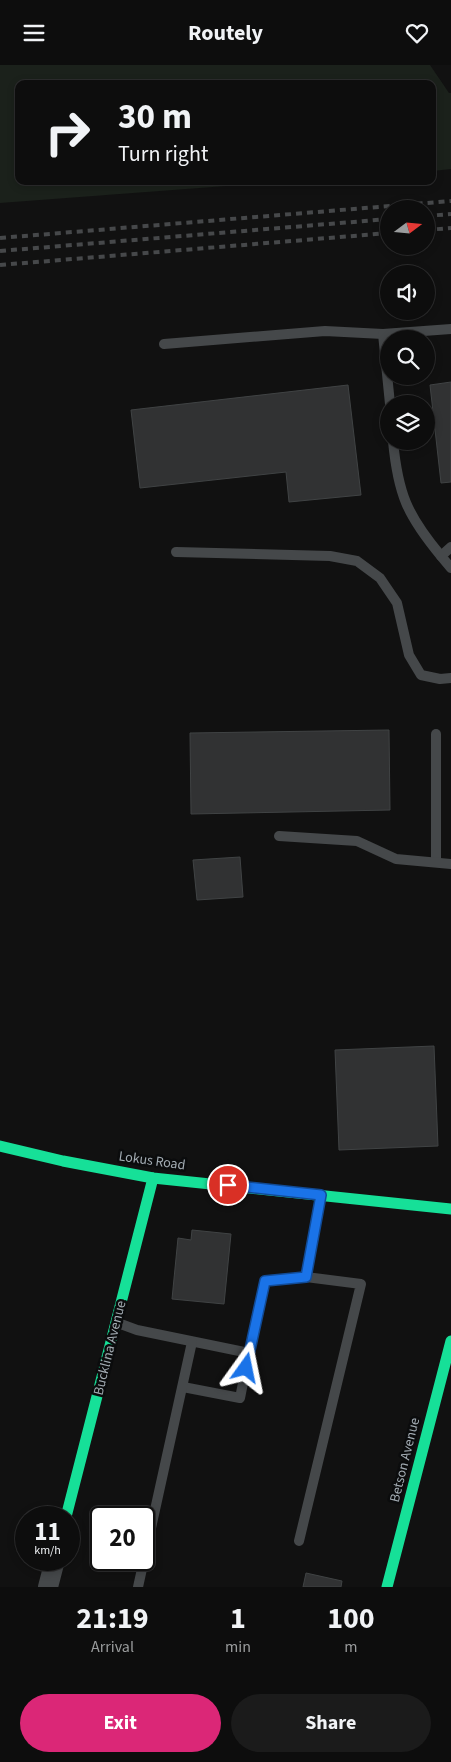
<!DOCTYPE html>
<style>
:root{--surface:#0d0d0d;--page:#1b1b1b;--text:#f1f3f6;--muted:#9a9c9d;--line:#2d2d2e;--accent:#db2777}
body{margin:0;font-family:"Source Sans 3",sans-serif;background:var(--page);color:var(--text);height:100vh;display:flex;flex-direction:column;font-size:19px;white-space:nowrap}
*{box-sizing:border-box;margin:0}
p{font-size:16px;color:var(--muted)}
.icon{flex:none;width:28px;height:28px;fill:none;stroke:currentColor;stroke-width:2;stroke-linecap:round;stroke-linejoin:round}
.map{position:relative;height:1522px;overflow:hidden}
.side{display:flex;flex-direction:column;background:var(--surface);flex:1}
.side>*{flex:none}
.banner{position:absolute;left:15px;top:15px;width:421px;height:105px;border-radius:10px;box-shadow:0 2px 8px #0003,0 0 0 1px var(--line);background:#0d0d0d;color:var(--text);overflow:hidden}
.needle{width:32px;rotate:74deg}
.controls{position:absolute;left:380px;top:135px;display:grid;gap:10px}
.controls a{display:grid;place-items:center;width:55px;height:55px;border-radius:50%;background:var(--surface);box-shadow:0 2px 8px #0003,0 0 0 1px var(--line);font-size:25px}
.speed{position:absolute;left:15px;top:1441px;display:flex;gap:10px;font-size:25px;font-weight:700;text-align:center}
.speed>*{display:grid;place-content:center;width:65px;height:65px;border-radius:50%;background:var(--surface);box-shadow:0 2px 8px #0003,0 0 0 1px var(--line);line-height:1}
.speed small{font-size:12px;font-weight:400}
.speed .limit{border:2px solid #111;border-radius:8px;background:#fff;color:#111}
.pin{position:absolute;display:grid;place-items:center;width:42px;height:42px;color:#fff;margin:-21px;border:2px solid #fff;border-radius:50%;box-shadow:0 1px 5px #0007}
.me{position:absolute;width:55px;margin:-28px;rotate:12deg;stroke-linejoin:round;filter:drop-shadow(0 0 4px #0008)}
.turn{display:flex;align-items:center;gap:18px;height:105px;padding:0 20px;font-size:22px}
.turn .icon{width:65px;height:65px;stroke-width:2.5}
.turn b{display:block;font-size:35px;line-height:42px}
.eta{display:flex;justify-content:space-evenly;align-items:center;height:85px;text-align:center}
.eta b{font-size:30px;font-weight:700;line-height:35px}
.primary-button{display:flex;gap:10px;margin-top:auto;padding:10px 20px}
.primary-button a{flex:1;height:58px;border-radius:30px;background:var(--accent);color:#fff;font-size:20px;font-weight:700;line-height:58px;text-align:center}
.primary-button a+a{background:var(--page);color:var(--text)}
header{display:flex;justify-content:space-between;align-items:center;height:65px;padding:0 20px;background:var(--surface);font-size:22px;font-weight:700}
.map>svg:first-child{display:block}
.green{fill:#1b211b}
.building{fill:#313233;stroke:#404344}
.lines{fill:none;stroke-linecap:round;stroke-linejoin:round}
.lane{stroke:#45484a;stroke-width:10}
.street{stroke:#45484a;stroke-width:20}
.fast{stroke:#16e098;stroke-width:11}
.rail{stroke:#46484a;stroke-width:4;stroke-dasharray:6 5;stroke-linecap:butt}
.route-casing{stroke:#114b97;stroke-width:12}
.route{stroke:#1a73e8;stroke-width:9}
.labels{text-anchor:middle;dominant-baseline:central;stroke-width:5;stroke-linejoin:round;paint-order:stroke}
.street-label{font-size:14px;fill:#a2abb2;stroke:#0b0c0d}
</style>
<header><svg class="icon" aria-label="menu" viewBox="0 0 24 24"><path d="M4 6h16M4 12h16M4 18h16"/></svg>Routely<svg class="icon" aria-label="heart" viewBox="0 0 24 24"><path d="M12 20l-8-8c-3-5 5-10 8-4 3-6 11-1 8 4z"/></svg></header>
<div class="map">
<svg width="451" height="1522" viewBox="0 0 451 1522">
<rect width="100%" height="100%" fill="#111"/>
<polygon class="green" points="0,0 430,0 449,28 451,28 451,104 433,106 432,19 19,19 19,116 291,116 0,138"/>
<g class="building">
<polygon points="451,317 451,417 441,418 430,320"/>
<polygon points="348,320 361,430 289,437 286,407 140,423 131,345"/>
<polygon points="389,665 390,745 191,749 190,668"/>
<polygon points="240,792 243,832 197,835 193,795"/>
<polygon points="434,981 438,1081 339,1085 335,985"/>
<polygon points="192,1165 231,1169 224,1239 172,1234 178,1173 191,1175"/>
<polygon points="306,1508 342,1516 341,1522 303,1522"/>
</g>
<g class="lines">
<g class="lane">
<polyline points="164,279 325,266 383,269"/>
<polyline points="390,339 383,269 451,264"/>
<path d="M393,376C398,429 407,450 441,491"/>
<polyline points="451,482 441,491 451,503"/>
<polyline points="176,487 330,491 357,496 380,513 397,538 409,590 421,610 440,614 451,613"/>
<polyline points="436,669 436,797"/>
<polyline points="279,771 357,776 396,794 451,799"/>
<polyline points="118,1258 137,1265 249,1288 265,1216 306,1212"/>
<polyline points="183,1322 240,1333 249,1288"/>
<polyline points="299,1476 361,1219 306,1212 321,1131"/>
<polyline points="138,1522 192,1277"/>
</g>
<polyline class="street" points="48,1522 55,1495"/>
<g class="fast">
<polyline points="0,1081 63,1096 153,1113 451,1144"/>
<polyline points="66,1452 153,1113"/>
<polyline points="387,1522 451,1276"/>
</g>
<g class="rail">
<polyline points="426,151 451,149"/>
<polyline points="426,165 451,163"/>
<polyline points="0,173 451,136"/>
<polyline points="0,186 389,154"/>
<polyline points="0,200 389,168"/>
</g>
</g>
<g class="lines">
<defs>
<polyline id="route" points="228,1120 321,1130 306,1212 265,1216 246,1303"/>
</defs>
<use href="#route" class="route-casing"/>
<use href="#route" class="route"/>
</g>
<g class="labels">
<g class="street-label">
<text transform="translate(152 1096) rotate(8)">Lokus Road</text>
<text transform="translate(110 1283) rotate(-76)">Bucklina Avenue</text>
<text transform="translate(405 1395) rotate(-76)">Betson Avenue</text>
</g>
</g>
</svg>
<div class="controls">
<a><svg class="needle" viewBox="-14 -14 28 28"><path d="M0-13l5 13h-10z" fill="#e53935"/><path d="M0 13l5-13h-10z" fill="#9a9c9d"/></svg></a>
<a><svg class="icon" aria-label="sound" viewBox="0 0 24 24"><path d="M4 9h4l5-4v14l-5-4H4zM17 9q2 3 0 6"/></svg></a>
<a><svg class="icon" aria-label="search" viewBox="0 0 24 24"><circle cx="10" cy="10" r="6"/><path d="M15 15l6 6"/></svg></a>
<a><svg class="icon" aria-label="layers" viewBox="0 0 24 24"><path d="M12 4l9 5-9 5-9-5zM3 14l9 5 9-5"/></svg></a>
</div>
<div class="speed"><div>11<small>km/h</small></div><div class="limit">20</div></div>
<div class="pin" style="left:228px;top:1120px;background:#d93025"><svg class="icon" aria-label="arrive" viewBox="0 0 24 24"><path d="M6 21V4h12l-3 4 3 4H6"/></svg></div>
<svg class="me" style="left:246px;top:1303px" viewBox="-20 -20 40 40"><path d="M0-17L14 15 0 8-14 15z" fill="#1a73e8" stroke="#fff" stroke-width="4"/></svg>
<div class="banner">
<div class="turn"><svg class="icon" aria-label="right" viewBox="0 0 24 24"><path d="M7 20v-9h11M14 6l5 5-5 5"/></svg><div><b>30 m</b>Turn right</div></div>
</div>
</div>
<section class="side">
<div class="eta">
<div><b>21:19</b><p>Arrival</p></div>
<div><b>1</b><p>min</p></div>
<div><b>100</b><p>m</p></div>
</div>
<div class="primary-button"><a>Exit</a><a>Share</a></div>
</section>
